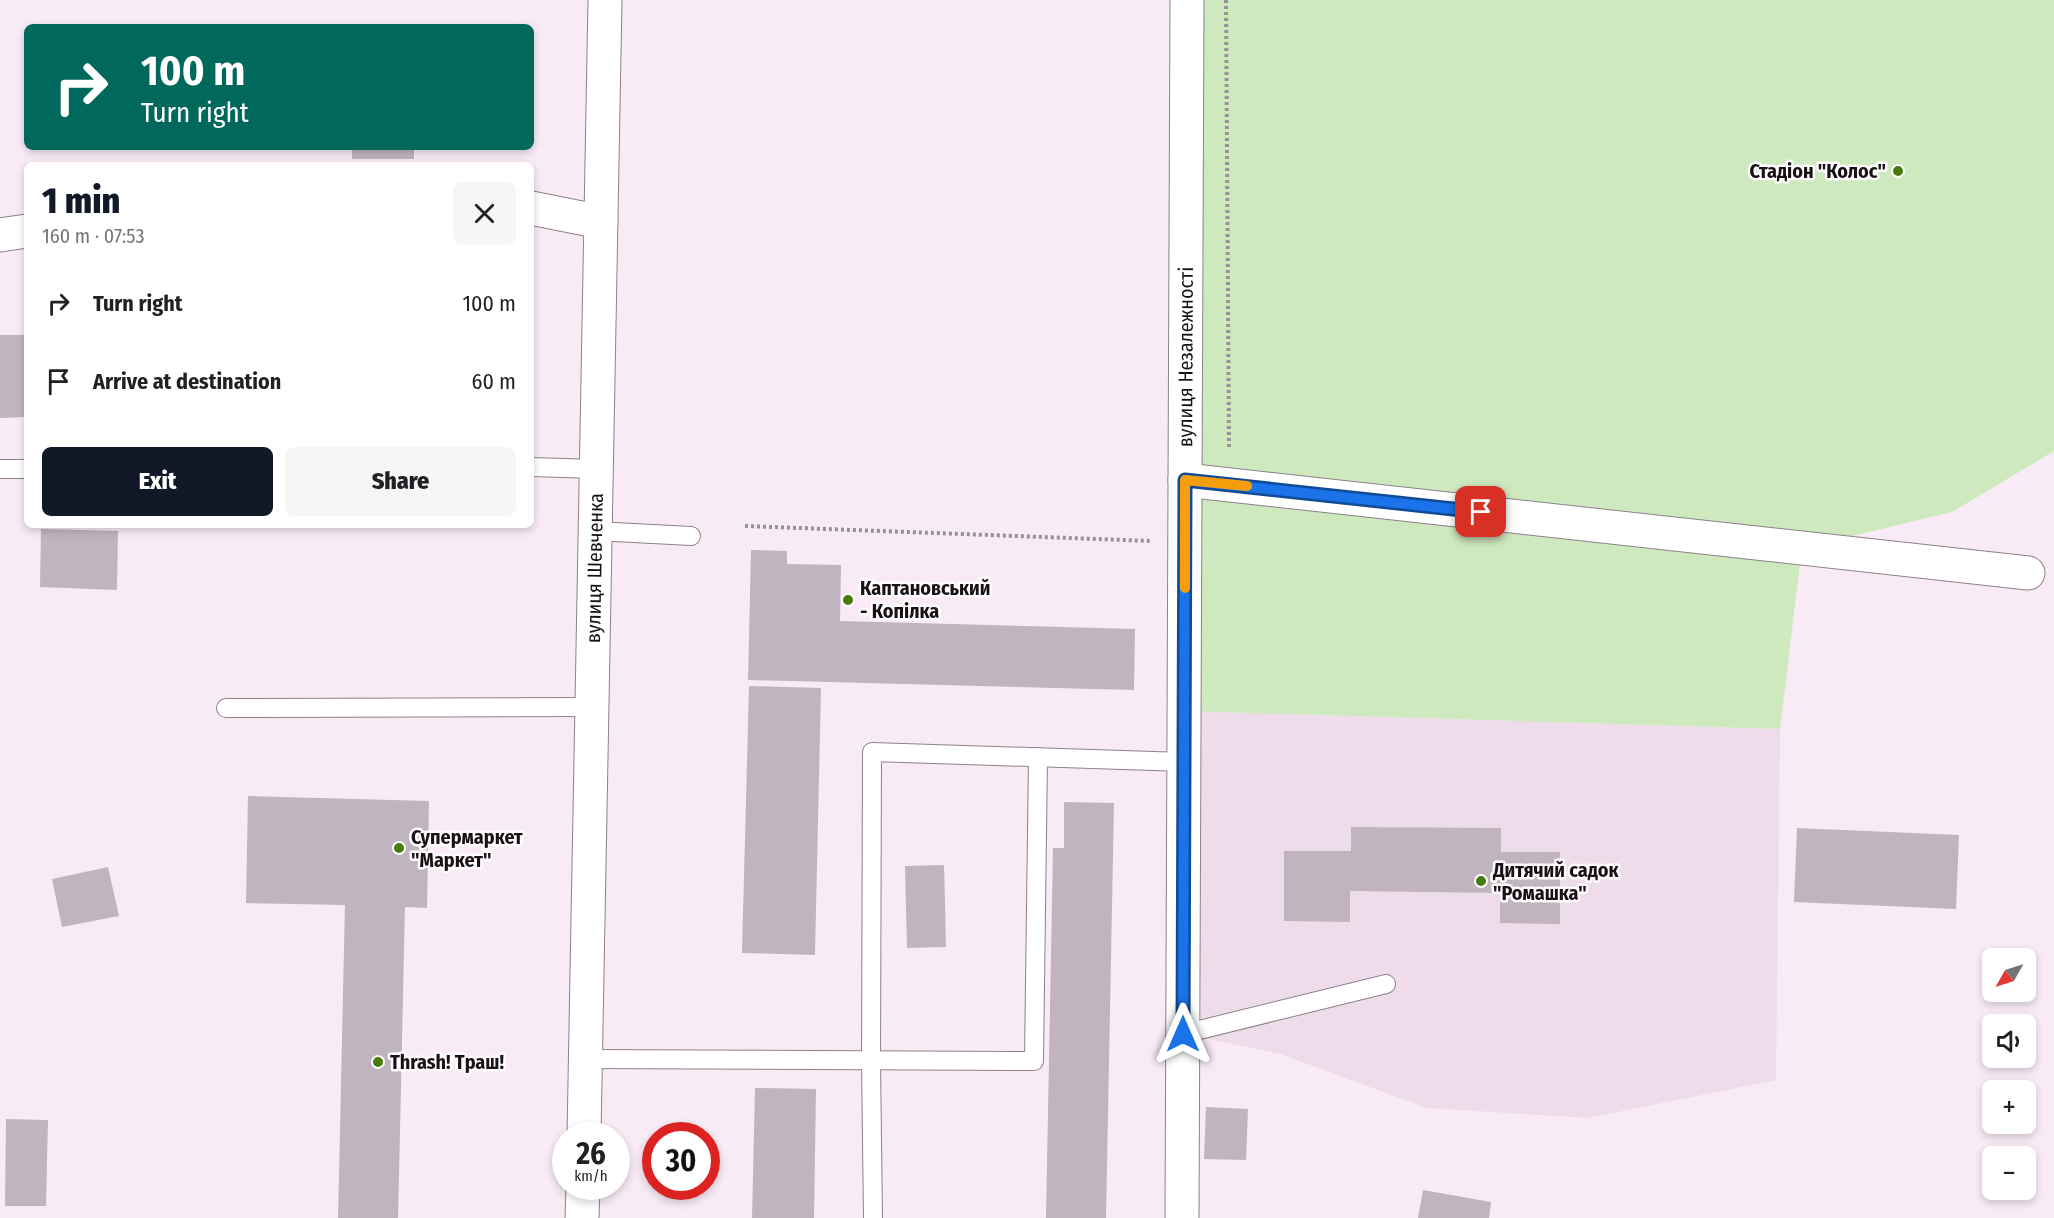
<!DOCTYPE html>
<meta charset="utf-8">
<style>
:root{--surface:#fff;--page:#f6f6f6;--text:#202124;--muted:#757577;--accent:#111827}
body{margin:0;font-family:"Fira Sans Condensed",sans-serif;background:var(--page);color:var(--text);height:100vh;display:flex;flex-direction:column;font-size:22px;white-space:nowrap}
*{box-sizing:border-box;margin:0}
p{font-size:20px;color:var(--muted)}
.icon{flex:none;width:33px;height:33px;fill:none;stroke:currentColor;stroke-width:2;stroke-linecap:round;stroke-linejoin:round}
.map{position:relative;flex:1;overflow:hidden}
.side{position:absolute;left:24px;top:162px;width:510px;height:366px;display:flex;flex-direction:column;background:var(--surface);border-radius:9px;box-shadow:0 3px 9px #0003}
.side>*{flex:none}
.guide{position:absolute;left:24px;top:24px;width:510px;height:126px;border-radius:9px;box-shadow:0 3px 9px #0003;background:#00695c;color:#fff;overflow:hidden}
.needle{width:39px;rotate:231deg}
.controls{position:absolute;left:1982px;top:948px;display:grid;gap:12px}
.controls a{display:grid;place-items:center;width:54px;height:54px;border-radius:9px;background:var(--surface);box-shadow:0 3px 9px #0003;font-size:30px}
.speed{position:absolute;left:552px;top:1122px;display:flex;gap:12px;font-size:30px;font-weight:700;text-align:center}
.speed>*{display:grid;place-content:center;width:78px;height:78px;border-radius:50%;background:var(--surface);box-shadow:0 3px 9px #0003;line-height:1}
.speed small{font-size:15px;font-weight:400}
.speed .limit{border:9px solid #d22;background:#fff;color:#111}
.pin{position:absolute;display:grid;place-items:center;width:51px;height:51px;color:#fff;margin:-26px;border-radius:12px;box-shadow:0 3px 9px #0006}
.me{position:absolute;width:66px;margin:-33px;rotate:0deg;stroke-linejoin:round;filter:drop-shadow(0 0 4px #0008)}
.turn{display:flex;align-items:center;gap:21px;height:126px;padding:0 18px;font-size:27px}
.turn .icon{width:78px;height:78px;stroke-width:2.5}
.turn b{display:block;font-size:42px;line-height:51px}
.round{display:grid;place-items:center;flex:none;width:63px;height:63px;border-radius:9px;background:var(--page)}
.summary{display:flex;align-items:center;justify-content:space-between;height:102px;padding:0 18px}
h1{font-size:36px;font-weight:800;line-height:45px;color:var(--accent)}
.primary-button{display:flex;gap:12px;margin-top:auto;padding:12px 18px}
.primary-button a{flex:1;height:69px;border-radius:9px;background:var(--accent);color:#fff;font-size:24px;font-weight:800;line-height:69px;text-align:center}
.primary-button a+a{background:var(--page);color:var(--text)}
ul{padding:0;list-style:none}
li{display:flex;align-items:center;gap:18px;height:78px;padding:0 18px}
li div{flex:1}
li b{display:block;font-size:22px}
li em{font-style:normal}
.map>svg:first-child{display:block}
.built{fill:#efdceb}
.green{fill:#cfe9bf}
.building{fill:#c0b4be}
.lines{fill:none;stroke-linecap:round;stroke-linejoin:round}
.service-casing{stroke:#8d818b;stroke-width:20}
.minor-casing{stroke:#8d818b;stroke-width:35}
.secondary-casing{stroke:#8d818b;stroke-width:35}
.path{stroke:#998f97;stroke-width:4;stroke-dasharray:3 3;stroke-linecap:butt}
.service{stroke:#fff;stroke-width:18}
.minor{stroke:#fff;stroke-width:33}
.secondary{stroke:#fff;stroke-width:33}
.route-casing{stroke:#114b97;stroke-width:15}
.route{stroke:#1a73e8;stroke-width:10}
.slow{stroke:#f59e0b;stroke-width:10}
.poi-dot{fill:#477c0d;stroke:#fffcfe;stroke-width:2}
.labels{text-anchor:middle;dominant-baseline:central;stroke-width:5;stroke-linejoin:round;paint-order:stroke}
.poi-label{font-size:20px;font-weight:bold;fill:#171216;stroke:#fffcfe;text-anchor:start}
.street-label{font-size:20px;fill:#171216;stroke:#fffcfe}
</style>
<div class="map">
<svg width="2054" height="1218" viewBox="0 0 2054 1218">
<rect width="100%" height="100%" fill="#f8ebf6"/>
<polygon class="built" points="1184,711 1780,729 1776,1080 1588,1118 1427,1108 1280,1054 1183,1034"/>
<polygon class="green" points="1187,0 2054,0 2054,451 1952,512 1802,548 1780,729 1184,711"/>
<g class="building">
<rect x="352" y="147" width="62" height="12"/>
<polygon points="0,335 27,335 27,417 0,418"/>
<polygon points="41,529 118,531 117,590 40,587"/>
<polygon points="751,550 787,551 787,564 841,565 840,621 1135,629 1134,690 748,680"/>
<polygon points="749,686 821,688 815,955 742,953"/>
<polygon points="248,796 429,801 427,908 405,907 398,1218 338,1218 345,905 246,903"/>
<polygon points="1064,802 1114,803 1106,1218 1046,1218 1053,848 1064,848"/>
<polygon points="1351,827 1501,828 1501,852 1560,852 1560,924 1500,923 1500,893 1350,891 1350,922 1284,921 1284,851 1351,851"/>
<polygon points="1797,828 1959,835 1956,909 1794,902"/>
<polygon points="944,865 946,947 907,948 905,866"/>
<polygon points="108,867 119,916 62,927 52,879"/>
<polygon points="755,1088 816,1089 814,1218 752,1218"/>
<polygon points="1206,1107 1248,1109 1246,1160 1204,1159"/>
<polygon points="6,1119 48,1120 46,1206 5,1206"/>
<polygon points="1423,1190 1491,1202 1489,1218 1418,1218"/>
</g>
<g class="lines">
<defs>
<g id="service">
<polyline points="531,467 596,469"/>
<polyline points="0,469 27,469"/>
<polyline points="595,531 691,536"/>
<polyline points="226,708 592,707"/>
<polyline points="1183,1034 1386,984"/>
<polyline points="585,1059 1034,1061 1038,757"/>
<polyline points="873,1218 871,1061 872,752 1184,762"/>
</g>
<g id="minor">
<polyline points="531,208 601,222"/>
<polyline points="0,235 27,231"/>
<polyline points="1185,480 2028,573"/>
<path id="s1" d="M1182,1218L1187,0"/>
</g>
<g id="secondary">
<path id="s2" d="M584,1136L605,0"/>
<polyline points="582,1218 583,1186"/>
</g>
</defs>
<use href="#service" class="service-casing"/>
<use href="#minor" class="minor-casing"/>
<use href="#secondary" class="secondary-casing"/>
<g class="path">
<polyline points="1226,0 1229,449"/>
<polyline points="745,526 1151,541"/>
</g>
<use href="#service" class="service"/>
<use href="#minor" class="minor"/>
<use href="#secondary" class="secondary"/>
</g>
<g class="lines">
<defs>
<polyline id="route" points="1183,1034 1185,480 1481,512"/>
</defs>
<use href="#route" class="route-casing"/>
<use href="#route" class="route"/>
<polyline class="slow" points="1185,588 1185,480 1247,486"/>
</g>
<g class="poi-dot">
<circle cx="1898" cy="171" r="6"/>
<circle cx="848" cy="600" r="6"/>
<circle cx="399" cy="848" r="6"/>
<circle cx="1481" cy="881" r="6"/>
<circle cx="378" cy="1062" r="6"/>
</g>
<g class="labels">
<g class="poi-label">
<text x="1886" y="171" text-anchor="end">Стадіон "Колос"</text>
<text x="860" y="588">Каптановський<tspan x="860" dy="23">- Копілка</tspan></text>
<text x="411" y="837">Супермаркет<tspan x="411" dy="23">"Маркет"</tspan></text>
<text x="1493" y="870">Дитячий садок<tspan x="1493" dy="23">"Ромашка"</tspan></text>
<text x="390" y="1062">Thrash! Траш!</text>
</g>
<g class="street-label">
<text stroke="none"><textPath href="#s1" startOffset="861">вулиця Незалежності</textPath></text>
<text stroke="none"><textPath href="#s2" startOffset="568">вулиця Шевченка</textPath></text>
</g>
</g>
</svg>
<div class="controls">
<a><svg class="needle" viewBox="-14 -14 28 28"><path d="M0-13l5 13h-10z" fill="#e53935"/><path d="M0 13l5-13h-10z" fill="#757577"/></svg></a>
<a><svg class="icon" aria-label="sound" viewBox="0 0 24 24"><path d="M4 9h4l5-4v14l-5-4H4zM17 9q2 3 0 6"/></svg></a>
<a>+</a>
<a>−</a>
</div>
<div class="speed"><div>26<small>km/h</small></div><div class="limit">30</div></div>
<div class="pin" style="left:1481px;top:512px;background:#d93025"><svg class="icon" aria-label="arrive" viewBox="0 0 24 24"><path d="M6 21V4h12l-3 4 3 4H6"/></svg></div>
<svg class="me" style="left:1183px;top:1034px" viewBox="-20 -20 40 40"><path d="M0-17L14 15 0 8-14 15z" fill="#1a73e8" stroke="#fff" stroke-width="4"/></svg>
<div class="guide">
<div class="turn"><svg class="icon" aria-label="right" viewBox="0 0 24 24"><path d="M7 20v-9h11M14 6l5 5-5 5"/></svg><div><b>100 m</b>Turn right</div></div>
</div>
<section class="side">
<div class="summary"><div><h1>1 min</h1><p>160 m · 07:53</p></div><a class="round"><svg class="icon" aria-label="close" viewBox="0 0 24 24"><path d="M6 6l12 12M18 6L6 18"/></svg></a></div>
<ul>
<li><svg class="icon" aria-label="right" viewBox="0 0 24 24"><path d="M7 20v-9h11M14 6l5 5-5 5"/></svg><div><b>Turn right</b></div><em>100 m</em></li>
<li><svg class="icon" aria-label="arrive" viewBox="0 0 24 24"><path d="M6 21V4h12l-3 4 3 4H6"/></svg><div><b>Arrive at destination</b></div><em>60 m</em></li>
</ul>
<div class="primary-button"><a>Exit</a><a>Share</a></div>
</section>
</div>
